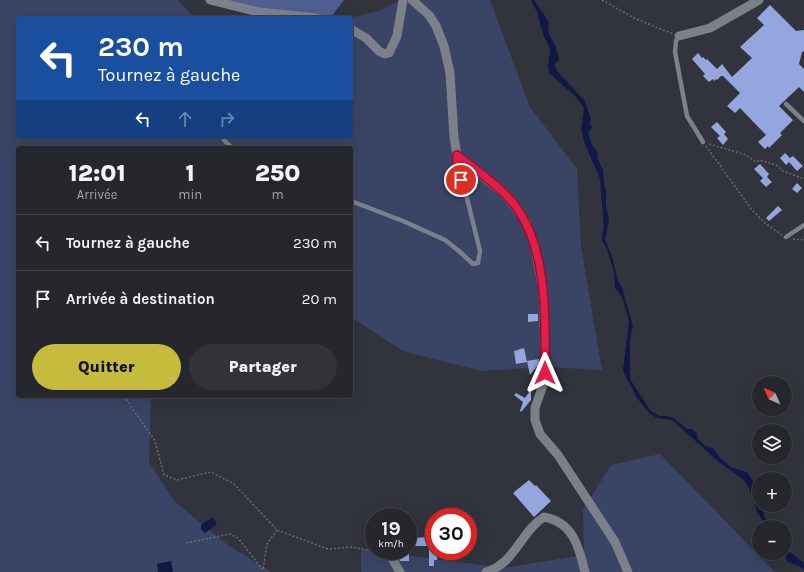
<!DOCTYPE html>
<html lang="fr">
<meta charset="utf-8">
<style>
:root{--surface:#25272d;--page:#313339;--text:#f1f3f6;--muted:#a3a5aa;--line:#424449;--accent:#c5bc3d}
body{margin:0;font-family:Karla,sans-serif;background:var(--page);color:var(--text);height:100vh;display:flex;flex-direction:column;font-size:15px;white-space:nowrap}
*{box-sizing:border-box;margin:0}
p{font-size:13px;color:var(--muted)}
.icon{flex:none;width:22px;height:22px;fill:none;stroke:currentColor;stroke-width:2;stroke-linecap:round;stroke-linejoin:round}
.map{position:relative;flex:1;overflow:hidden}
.details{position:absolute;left:16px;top:146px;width:337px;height:252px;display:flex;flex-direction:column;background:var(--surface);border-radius:4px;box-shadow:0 4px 16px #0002,0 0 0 1px var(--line)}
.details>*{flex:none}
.guide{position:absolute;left:16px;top:16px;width:337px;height:122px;border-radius:4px;box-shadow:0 4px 16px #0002,0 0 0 1px var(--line);background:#1a4fa0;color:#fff;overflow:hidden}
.needle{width:26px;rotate:315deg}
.tools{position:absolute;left:752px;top:376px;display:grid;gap:8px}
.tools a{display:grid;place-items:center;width:40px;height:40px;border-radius:50%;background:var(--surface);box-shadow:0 4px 16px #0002,0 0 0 1px var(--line);font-size:20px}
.speed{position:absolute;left:365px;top:508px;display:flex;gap:8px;font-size:20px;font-weight:700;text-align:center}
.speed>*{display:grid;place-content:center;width:52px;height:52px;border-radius:50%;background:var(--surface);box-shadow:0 4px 16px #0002,0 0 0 1px var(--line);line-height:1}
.speed small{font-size:10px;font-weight:400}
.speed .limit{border:6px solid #d22;background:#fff;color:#111}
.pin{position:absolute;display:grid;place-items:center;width:34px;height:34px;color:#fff;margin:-17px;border:2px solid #fff;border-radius:50%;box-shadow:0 1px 4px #0007}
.me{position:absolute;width:44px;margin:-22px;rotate:0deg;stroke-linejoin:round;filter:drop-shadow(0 0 3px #0008)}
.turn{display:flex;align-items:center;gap:14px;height:84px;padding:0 16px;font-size:18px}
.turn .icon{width:52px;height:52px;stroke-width:2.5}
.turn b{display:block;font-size:28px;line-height:34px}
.lanes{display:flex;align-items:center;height:38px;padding:0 16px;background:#0003;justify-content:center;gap:20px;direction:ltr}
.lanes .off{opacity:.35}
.eta{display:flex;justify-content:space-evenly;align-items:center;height:68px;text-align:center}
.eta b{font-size:24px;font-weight:800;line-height:28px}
.primary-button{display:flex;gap:8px;margin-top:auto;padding:8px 16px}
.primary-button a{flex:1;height:46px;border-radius:24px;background:var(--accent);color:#111;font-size:16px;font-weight:800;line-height:46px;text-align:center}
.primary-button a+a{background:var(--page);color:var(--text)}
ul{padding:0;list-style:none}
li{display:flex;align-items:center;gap:12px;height:56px;padding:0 16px;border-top:1px solid var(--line)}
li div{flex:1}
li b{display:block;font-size:15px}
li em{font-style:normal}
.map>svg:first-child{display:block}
.green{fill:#3a4465}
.forest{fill:#4f5f92}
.water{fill:#101945}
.building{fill:#94a6de}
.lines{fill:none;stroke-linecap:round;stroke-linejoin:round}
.path{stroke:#686b72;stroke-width:1.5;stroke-dasharray:2 2;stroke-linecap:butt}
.lane{stroke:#7c808a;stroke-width:4.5}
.street{stroke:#7c808a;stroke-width:9}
.route-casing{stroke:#92132f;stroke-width:10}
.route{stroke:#e11d48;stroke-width:7}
</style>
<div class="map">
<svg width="804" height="572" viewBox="0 0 804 572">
<rect width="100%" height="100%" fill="#31343c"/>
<g class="green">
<polygon points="0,0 178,0 194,18 18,18 18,136 351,136 351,18 348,18 376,12 401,0 490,0 530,107 577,169 581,247 602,370 547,367 481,371 403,351 351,317 351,148 18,148 18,396 151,396 149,462 175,502 229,546 270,571 269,572 0,572"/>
<polygon points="660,454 775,572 361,572 361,549 503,568 584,555 583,510 611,465"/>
</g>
<polygon class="forest" points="206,0 344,0 330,18 255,15"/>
<g class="water">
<polygon points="531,0 534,0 549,22 548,32 556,47 559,60 554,64 557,71 585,101 591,120 590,123 592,128 588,132 592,145 598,153 597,158 603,170 604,184 606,190 606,206 609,219 605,240 613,259 617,278 623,290 626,302 633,325 630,341 630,379 650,410 659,416 667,416 674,418 687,429 692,429 697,433 698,439 706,446 713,448 720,458 731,467 748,473 759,492 759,505 763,505 764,516 771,527 767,527 757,512 749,488 744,480 720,463 672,420 657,418 650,414 637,398 625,375 623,370 629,321 622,298 615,288 614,273 607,249 602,241 602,235 604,228 600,179 584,142 581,129 584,108 576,97 550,74 548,68 550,49 543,34 537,12"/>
<polygon points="213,517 217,524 205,533 201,529 201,525"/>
<path d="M785,548L804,563V570L799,566L787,562C786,557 785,553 785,548Z"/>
<polygon points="171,561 173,572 158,572 157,564"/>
</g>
<g class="building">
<polygon points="770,5 796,31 804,30 804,51 802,52 799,64 804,69 804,92 799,87 779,106 793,120 780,133 782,135 769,148 768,146 765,149 758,142 766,135 740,108 735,113 727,106 740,93 723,76 721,76 717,80 716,79 714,81 713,79 709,82 703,76 705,74 692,59 698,53 702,58 703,57 706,60 707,59 717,69 722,64 732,77 752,58 740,47 764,25 757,18"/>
<polygon points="717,122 726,132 724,134 728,139 723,145 717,138 720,136 711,127"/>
<polygon points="785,153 790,158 793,156 803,166 797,171 789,162 786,165 780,158"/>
<polygon points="760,164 769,174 767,177 772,182 766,187 760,181 763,178 754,169"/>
<polygon points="797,183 802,188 797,193 792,189"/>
<polygon points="778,206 782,210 769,221 766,218"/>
<polygon points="528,314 538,314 538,321 528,322"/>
<polygon points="524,348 527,362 516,364 514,351"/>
<polygon points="539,359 539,364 530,375 527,361"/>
<polygon points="531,389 531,400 521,412 520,411 523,402 514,395 516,393 525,398"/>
<polygon points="529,480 535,486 536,485 551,501 534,517 513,493"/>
<polygon points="434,537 434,551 438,551 437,560 434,560 434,566 429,566 429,546 408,546 408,538"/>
<polygon points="398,551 409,551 409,561 400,561 398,557"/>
</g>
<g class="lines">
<g class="path">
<polyline points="602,0 634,18 673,34"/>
<polyline points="709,144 746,155 756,162 760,160 776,165 783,171 804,179"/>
<polyline points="706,146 752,210 765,223 782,235"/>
<polyline points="793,239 804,240"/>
<polyline points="124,396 155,441 164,475 177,480 211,472 234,484 277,530 328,549 351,547 374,551"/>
<polyline points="186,543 230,534 238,538 263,570 267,544 277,530"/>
</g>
<g class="lane">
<polyline points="679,36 676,41 675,52 687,116 703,142"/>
<polyline points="786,104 804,121"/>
<polyline points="222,136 224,140 232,148"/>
<polyline points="351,201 403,221 445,240 459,251 473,264 478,263 480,251 466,194 457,166 457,157"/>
<polyline points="786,237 804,225"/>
</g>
<g class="street">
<polyline points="210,0 259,12 317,18"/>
<polyline points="412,0 429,15 436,26 444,46 450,73 454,137 457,155 506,195 526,222 535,247 543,290 545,345 545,373 543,385 535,408 535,420 540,434 558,455 615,542 628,572"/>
<polyline points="351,29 366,38 379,51 385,54 389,53 397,36 403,0"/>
<polyline points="679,36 710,28 759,0"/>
<polyline points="385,552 390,555 400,572"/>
<path d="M486,572C515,564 521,531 544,517C573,522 579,547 585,572"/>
</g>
</g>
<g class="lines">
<defs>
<path id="route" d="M461,180L457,166V155C474,168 492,181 507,196C549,240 545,316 545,373"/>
</defs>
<use href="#route" class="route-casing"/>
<use href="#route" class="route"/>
</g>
</svg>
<div class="tools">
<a><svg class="needle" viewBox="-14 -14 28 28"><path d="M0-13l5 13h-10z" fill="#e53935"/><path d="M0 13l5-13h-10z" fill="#a3a5aa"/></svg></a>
<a><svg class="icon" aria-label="layers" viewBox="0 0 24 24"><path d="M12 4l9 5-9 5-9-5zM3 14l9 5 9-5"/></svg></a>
<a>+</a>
<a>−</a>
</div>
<div class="speed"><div>19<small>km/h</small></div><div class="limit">30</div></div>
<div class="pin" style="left:461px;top:180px;background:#d93025"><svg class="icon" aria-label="arrive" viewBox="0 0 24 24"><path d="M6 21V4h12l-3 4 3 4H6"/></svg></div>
<svg class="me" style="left:545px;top:373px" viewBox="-20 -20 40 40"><path d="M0-17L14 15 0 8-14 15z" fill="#e11d48" stroke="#fff" stroke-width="4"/></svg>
<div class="guide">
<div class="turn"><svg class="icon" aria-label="left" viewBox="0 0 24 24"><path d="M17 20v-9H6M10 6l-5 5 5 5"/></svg><div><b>230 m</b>Tournez à gauche</div></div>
<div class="lanes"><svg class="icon" aria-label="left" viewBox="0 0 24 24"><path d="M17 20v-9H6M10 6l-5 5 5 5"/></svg><svg class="icon off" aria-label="ahead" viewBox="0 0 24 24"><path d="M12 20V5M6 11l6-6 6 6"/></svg><svg class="icon off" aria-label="right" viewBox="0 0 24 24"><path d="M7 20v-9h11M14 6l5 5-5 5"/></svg></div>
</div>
<section class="details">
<div class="eta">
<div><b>12:01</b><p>Arrivée</p></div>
<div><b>1</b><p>min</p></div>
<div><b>250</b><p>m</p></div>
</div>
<ul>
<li><svg class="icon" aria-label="left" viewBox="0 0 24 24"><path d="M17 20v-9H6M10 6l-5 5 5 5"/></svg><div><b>Tournez à gauche</b></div><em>230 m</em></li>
<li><svg class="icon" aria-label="arrive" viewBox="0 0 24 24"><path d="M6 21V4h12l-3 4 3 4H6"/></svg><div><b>Arrivée à destination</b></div><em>20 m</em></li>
</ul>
<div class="primary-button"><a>Quitter</a><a>Partager</a></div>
</section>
</div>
